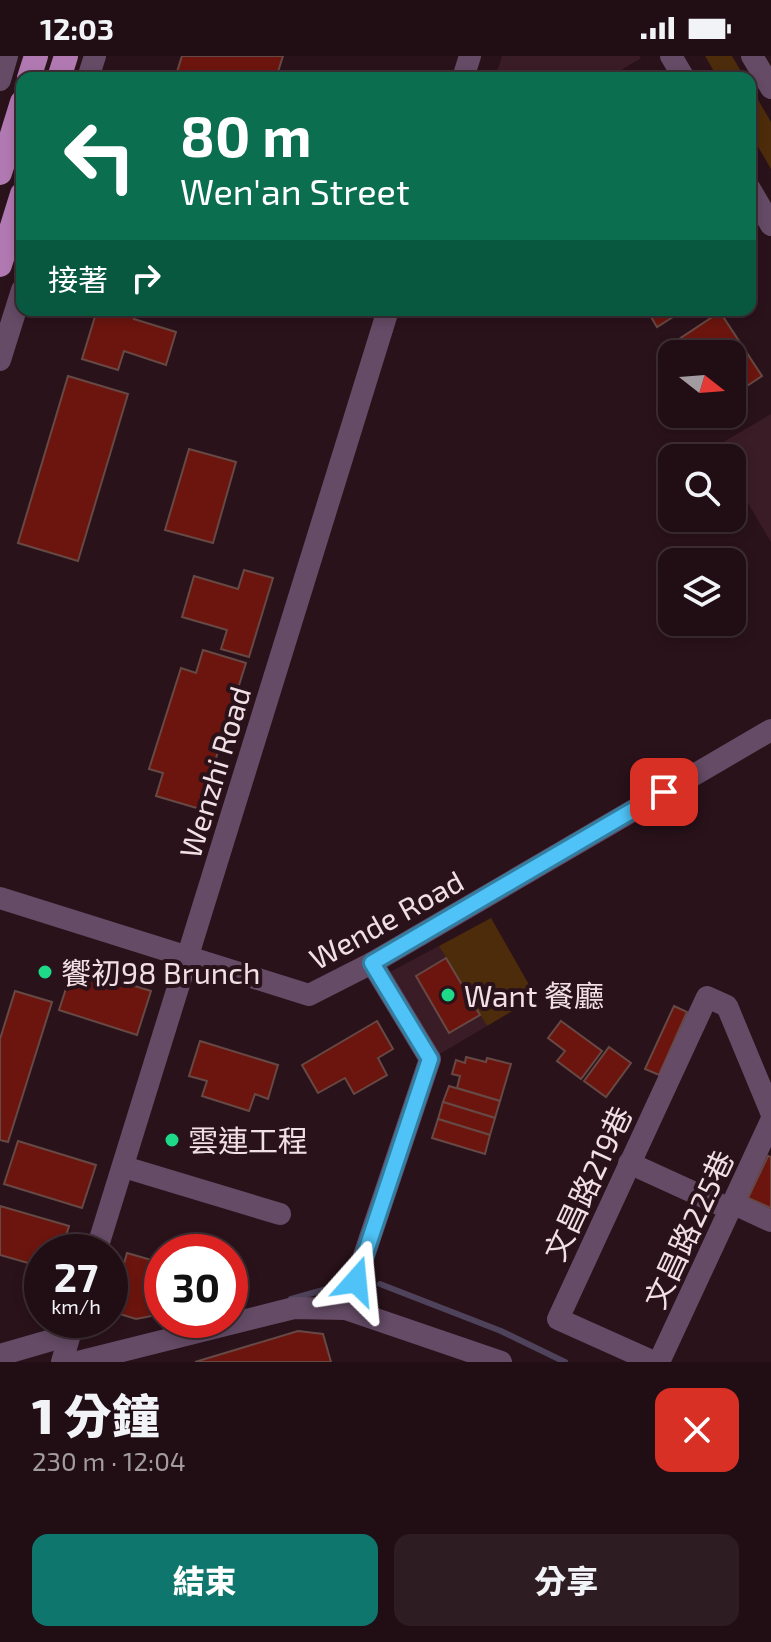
<!DOCTYPE html>
<html lang="zh-TW">
<meta charset="utf-8">
<style>
:root{--surface:#200e14;--page:#2d1c22;--text:#f1f3f6;--muted:#a29ca0;--line:#3d2e34;--accent:#0f766e}
body{margin:0;font-family:"Exo 2","Noto Sans TC",sans-serif;background:var(--page);color:var(--text);height:100vh;display:flex;flex-direction:column;font-size:30px;white-space:nowrap}
*{box-sizing:border-box;margin:0}
p{font-size:26px;color:var(--muted)}
.icon{flex:none;width:44px;height:44px;fill:none;stroke:currentColor;stroke-width:2;stroke-linecap:round;stroke-linejoin:round}
.map{position:relative;height:1306px;overflow:hidden}
.details{display:flex;flex-direction:column;background:var(--surface);flex:1}
.details>*{flex:none}
.hud{position:absolute;left:16px;top:16px;width:740px;height:244px;border-radius:16px;box-shadow:0 4px 12px #0003,0 0 0 2px var(--line);background:#0b6e4f;color:#fff;overflow:hidden}
.needle{width:52px;rotate:107deg}
.fabs{position:absolute;left:658px;top:284px;display:grid;gap:16px}
.fabs a{display:grid;place-items:center;width:88px;height:88px;border-radius:16px;background:var(--surface);box-shadow:0 4px 12px #0003,0 0 0 2px var(--line);font-size:40px}
.speed{position:absolute;left:24px;top:1178px;display:flex;gap:16px;font-size:40px;font-weight:700;text-align:center}
.speed>*{display:grid;place-content:center;width:104px;height:104px;border-radius:50%;background:var(--surface);box-shadow:0 4px 12px #0003,0 0 0 2px var(--line);line-height:1}
.speed small{font-size:20px;font-weight:400}
.speed .limit{border:12px solid #d22;background:#fff;color:#111}
.pin{position:absolute;display:grid;place-items:center;width:68px;height:68px;color:#fff;margin:-34px;border-radius:16px;box-shadow:0 4px 12px #0006}
.me{position:absolute;width:88px;margin:-44px;rotate:18deg;stroke-linejoin:round;filter:drop-shadow(0 0 6px #0008)}
.turn{display:flex;align-items:center;gap:28px;height:168px;padding:0 32px;font-size:36px}
.turn .icon{width:104px;height:104px;stroke-width:2.5}
.turn b{display:block;font-size:56px;line-height:68px}
.then{display:flex;align-items:center;height:76px;padding:0 32px;background:#0003;gap:16px;font-size:30px}
.round{display:grid;place-items:center;flex:none;width:84px;height:84px;border-radius:16px;background:var(--page)}
.overview{display:flex;align-items:center;justify-content:space-between;height:136px;padding:0 32px}
h1{font-size:48px;font-weight:800;line-height:60px}
.cta{display:flex;gap:16px;margin-top:auto;padding:16px 32px}
.cta a{flex:1;height:92px;border-radius:16px;background:var(--accent);color:#fff;font-size:32px;font-weight:800;line-height:92px;text-align:center}
.cta a+a{background:var(--page);color:var(--text)}
.status{display:flex;justify-content:space-between;align-items:center;height:56px;padding:0 40px;background:var(--surface);direction:ltr}
.status svg{height:22px;fill:currentColor}
.map>svg:first-child{display:block}
.built{fill:#3a1c27}
.green{fill:#4d2c0b}
.lines{fill:none;stroke-linecap:round;stroke-linejoin:round}
.stream{stroke:#4f435b;stroke-width:6}
.building{fill:#6c150e;stroke:#664944;stroke-width:2}
.minor{stroke:#654b66;stroke-width:22}
.major{stroke:#b179b2;stroke-width:24}
.route-casing{stroke:#337fa1;stroke-width:20}
.route{stroke:#4fc3f7;stroke-width:14}
.poi-dot{fill:#1dd988;stroke:#2a121b;stroke-width:3}
.labels{text-anchor:middle;dominant-baseline:central;stroke-width:8;stroke-linejoin:round;paint-order:stroke}
.street-label{font-size:30px;fill:#f0dfe4;stroke:#2a121b}
.poi-label{font-size:30px;fill:#f0dfe4;stroke:#2a121b;text-anchor:start}
</style>
<div class="status"><b>12:03</b><svg viewBox="0 0 49 12"><path d="M0 12V9h3v3zM5 12V6h3v6zM10 12V3h3v9zM15 12V0h3v12zM26 1h20v11H26zM47 4h2v5h-2z"/></svg></div>
<div class="map">
<svg width="771" height="1306" viewBox="0 0 771 1306">
<rect width="100%" height="100%" fill="#2a121b"/>
<g class="built">
<polygon points="502,0 639,0 641,2 608,22 495,22"/>
<polygon points="771,358 771,486 732,420 732,402 721,402 715,391"/>
<polygon points="439,890 487,970 438,999 390,916"/>
</g>
<g class="green">
<polygon points="705,0 732,0 745,22 718,22"/>
<polygon points="750,30 771,66 771,113 750,77"/>
<polygon points="491,862 536,941 487,970 439,890"/>
</g>
<g class="lines">
<g class="stream">
<polyline points="380,1228 501,1275 565,1306"/>
<polyline points="291,1243 345,1228"/>
</g>
</g>
<g class="building">
<polygon points="182,0 283,0 276,22 175,22"/>
<polygon points="97,254 137,254 134,263 176,276 166,309 124,295 118,314 82,303"/>
<polygon points="647,254 684,254 657,271"/>
<polygon points="720,256 762,320 732,340 732,298 680,298 673,287"/>
<polygon points="68,320 128,338 78,505 18,487"/>
<polygon points="189,393 236,406 213,487 165,474"/>
<polygon points="244,514 273,522 249,601 221,593 227,574 182,561 194,520 238,533"/>
<polygon points="203,594 246,607 200,753 156,740 163,717 149,713 181,612 196,617"/>
<polygon points="446,902 480,959 449,977 416,920"/>
<polygon points="73,911 151,935 137,979 59,954"/>
<polygon points="15,935 52,946 8,1086 0,1084 0,983"/>
<polygon points="674,950 687,956 659,1019 645,1013"/>
<polygon points="377,965 393,993 378,1002 387,1019 354,1038 345,1022 318,1037 302,1009"/>
<polygon points="561,965 602,995 581,1023 557,1005 565,995 548,982"/>
<polygon points="200,985 278,1009 268,1043 255,1038 249,1055 202,1040 207,1025 189,1020"/>
<polygon points="609,991 631,1007 606,1041 584,1025"/>
<polygon points="466,1001 486,1006 487,1002 511,1008 500,1045 457,1032 460,1020 452,1018 456,1004 465,1007"/>
<polygon points="449,1030 500,1045 495,1062 443,1046"/>
<polygon points="443,1046 495,1062 490,1079 438,1063"/>
<polygon points="438,1063 490,1079 485,1098 432,1082"/>
<polygon points="18,1085 96,1109 82,1152 4,1128"/>
<polygon points="768,1100 771,1101 771,1152 748,1142"/>
<polygon points="0,1150 69,1170 61,1196 42,1196 42,1211 0,1199"/>
<polygon points="127,1197 162,1207 162,1243 157,1259 136,1263 110,1255"/>
<polygon points="298,1275 323,1278 331,1306 195,1306"/>
</g>
<g class="lines">
<g class="minor">
<polyline points="671,0 684,22"/>
<polyline points="752,0 771,32"/>
<polyline points="88,22 95,0"/>
<polyline points="463,22 470,0"/>
<polyline points="0,24 7,0"/>
<polyline points="750,133 771,169"/>
<polyline points="0,304 22,234"/>
<polyline points="0,842 309,939 372,907 771,674"/>
<polyline points="629,1107 730,1153"/>
<polyline points="124,1111 280,1158"/>
<polyline points="732,1147 771,1165"/>
<polyline points="96,1196 388,254"/>
<polyline points="346,1253 430,1003 372,907"/>
<polyline points="0,1299 69,1279"/>
<polyline points="62,1306 74,1264"/>
<polyline points="78,1306 294,1252 346,1253 501,1306"/>
<polyline points="654,1306 558,1263 707,941 727,950 771,1056"/>
<polyline points="659,1306 771,1065"/>
</g>
<g class="major">
<polyline points="29,22 36,0"/>
<polyline points="59,22 66,0"/>
<polyline points="0,117 22,46"/>
<polyline points="0,209 22,138"/>
</g>
</g>
<g class="lines">
<defs>
<polyline id="route" points="356,1225 430,1003 372,907 664,736"/>
</defs>
<use href="#route" class="route-casing"/>
<use href="#route" class="route"/>
</g>
<g class="poi-dot">
<circle cx="45" cy="916" r="8"/>
<circle cx="448" cy="939" r="8"/>
<circle cx="172" cy="1084" r="8"/>
</g>
<g class="labels">
<g class="street-label">
<text transform="translate(214 716) rotate(-73)">Wenzhi Road</text>
<text transform="translate(386 863) rotate(-29)">Wende Road</text>
<text transform="translate(587 1127) rotate(-65)">文昌路219巷</text>
<text transform="translate(688 1173) rotate(-65)">文昌路225巷</text>
</g>
<g class="poi-label">
<text x="61" y="916">饗初98 Brunch</text>
<text x="464" y="939">Want 餐廳</text>
<text x="188" y="1084">雲連工程</text>
</g>
</g>
</svg>
<div class="fabs">
<a><svg class="needle" viewBox="-14 -14 28 28"><path d="M0-13l5 13h-10z" fill="#e53935"/><path d="M0 13l5-13h-10z" fill="#a29ca0"/></svg></a>
<a><svg class="icon" aria-label="search" viewBox="0 0 24 24"><circle cx="10" cy="10" r="6"/><path d="M15 15l6 6"/></svg></a>
<a><svg class="icon" aria-label="layers" viewBox="0 0 24 24"><path d="M12 4l9 5-9 5-9-5zM3 14l9 5 9-5"/></svg></a>
</div>
<div class="speed"><div>27<small>km/h</small></div><div class="limit">30</div></div>
<div class="pin" style="left:664px;top:736px;background:#d93025"><svg class="icon" aria-label="arrive" viewBox="0 0 24 24"><path d="M6 21V4h12l-3 4 3 4H6"/></svg></div>
<svg class="me" style="left:356px;top:1225px" viewBox="-20 -20 40 40"><path d="M0-17L14 15 0 8-14 15z" fill="#4fc3f7" stroke="#fff" stroke-width="4"/></svg>
<div class="hud">
<div class="turn"><svg class="icon" aria-label="left" viewBox="0 0 24 24"><path d="M17 20v-9H6M10 6l-5 5 5 5"/></svg><div><b>80 m</b>Wen'an Street</div></div>
<div class="then">接著<svg class="icon" aria-label="right" viewBox="0 0 24 24"><path d="M7 20v-9h11M14 6l5 5-5 5"/></svg></div>
</div>
</div>
<section class="details">
<div class="overview"><div><h1>1 分鐘</h1><p>230 m · 12:04</p></div><a class="round" style="background:#d93025;color:#fff"><svg class="icon" aria-label="close" viewBox="0 0 24 24"><path d="M6 6l12 12M18 6L6 18"/></svg></a></div>
<div class="cta"><a>結束</a><a>分享</a></div>
</section>
